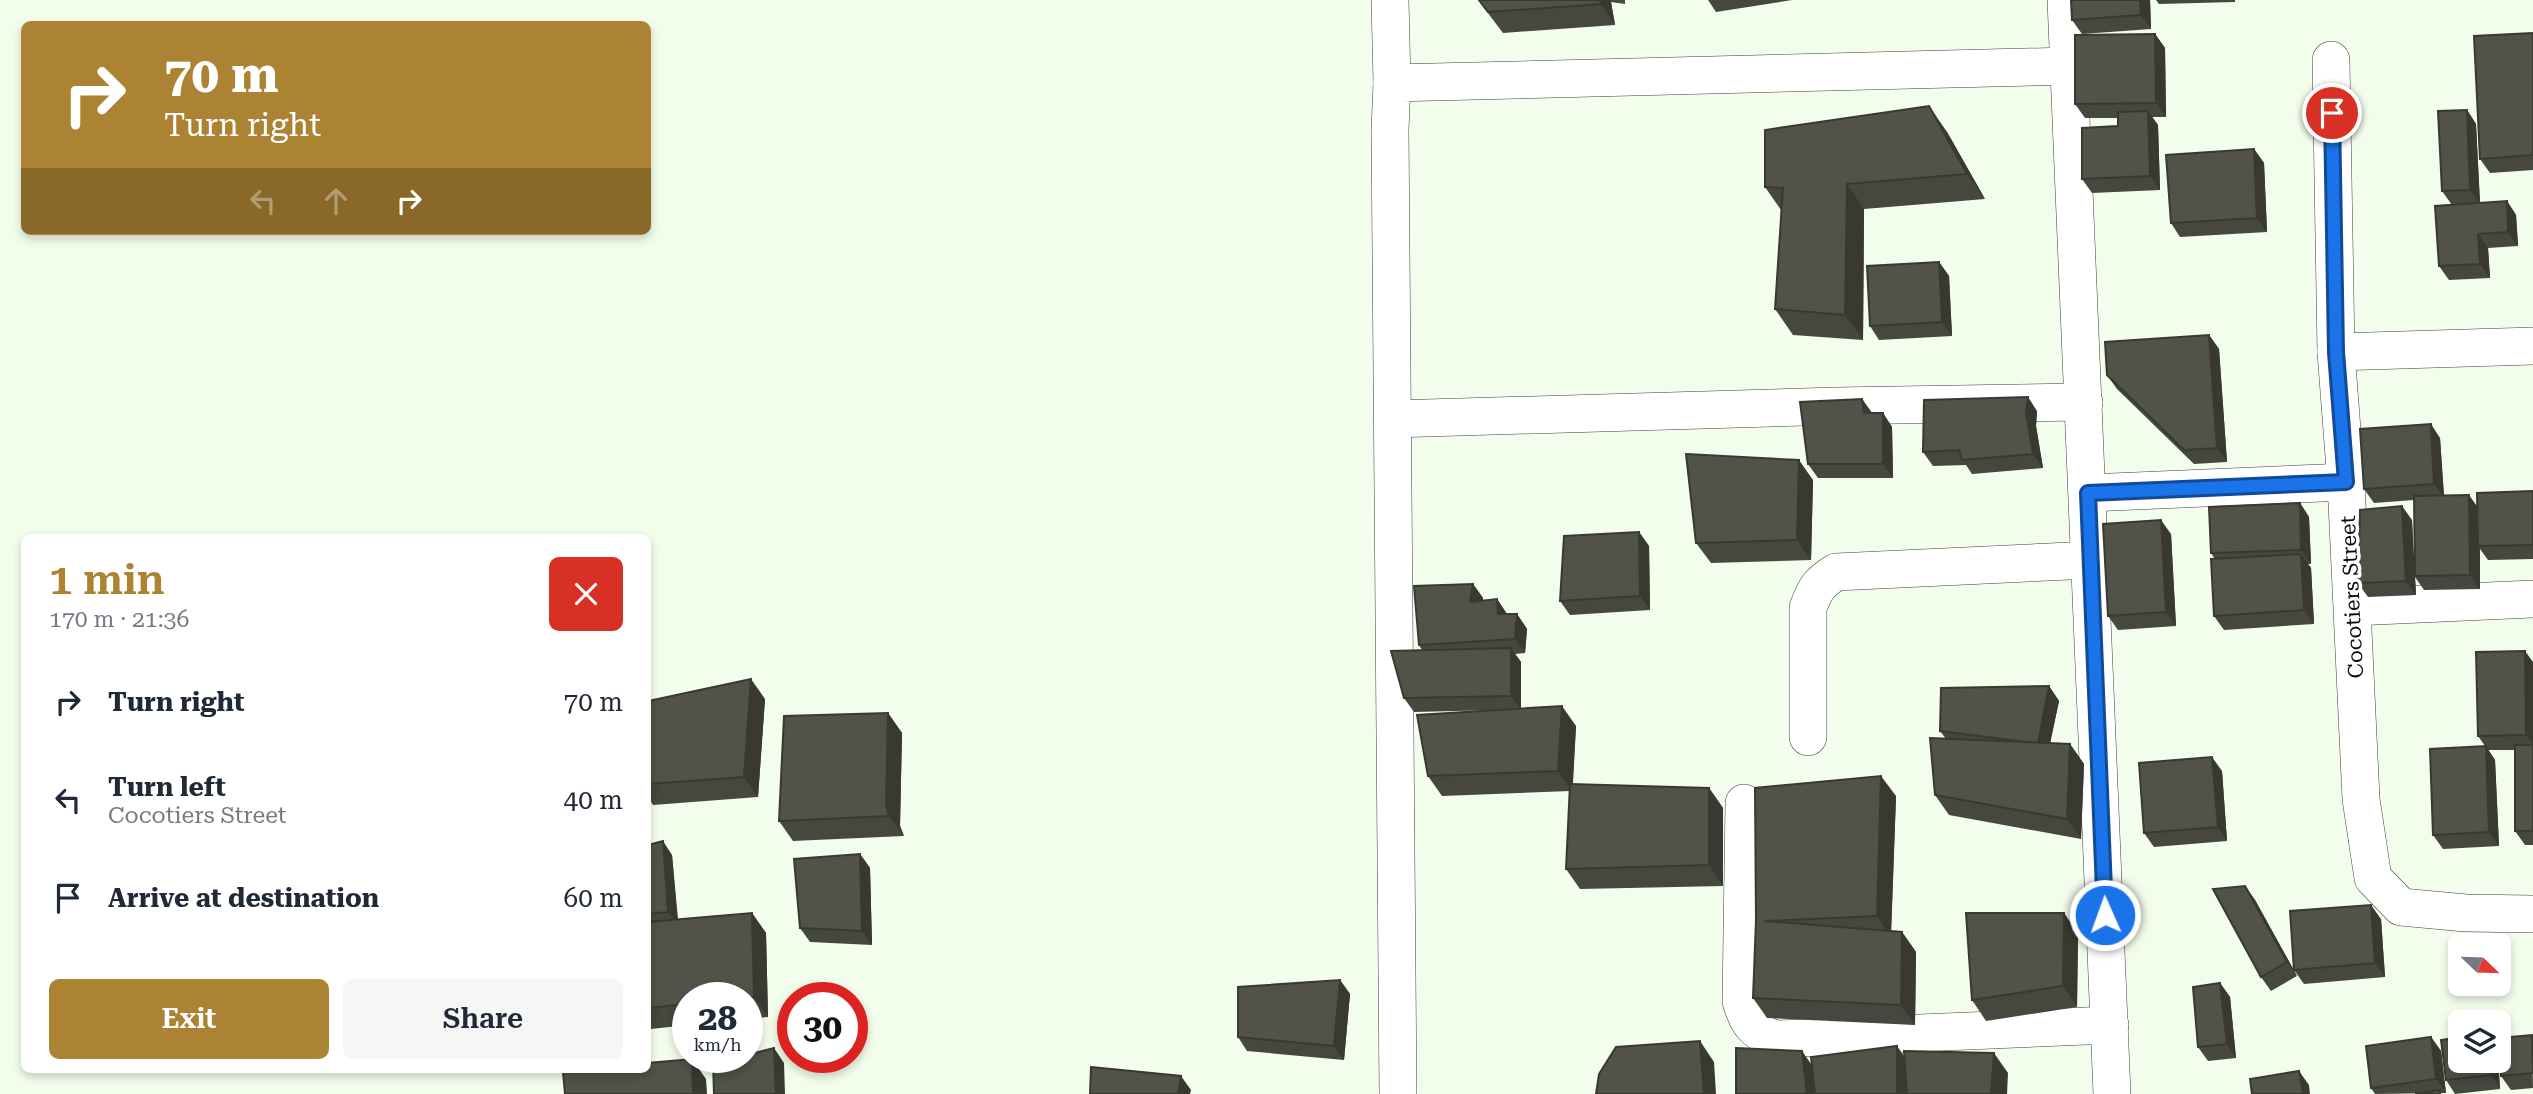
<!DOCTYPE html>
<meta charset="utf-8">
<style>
:root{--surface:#fff;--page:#f6f6f7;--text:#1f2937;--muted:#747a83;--accent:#ac8332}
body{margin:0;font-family:"Roboto Serif",serif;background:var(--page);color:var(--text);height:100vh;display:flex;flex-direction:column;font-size:26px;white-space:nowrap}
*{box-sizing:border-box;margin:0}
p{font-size:23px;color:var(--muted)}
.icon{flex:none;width:38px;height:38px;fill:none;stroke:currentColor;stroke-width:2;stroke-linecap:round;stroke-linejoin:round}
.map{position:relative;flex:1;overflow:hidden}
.panel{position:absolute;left:21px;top:534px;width:630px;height:539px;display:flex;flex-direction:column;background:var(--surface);border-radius:10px;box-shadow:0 4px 10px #0003}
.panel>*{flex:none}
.guide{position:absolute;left:21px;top:21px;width:630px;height:214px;border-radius:10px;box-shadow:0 4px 10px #0003;background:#ac8332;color:#fff;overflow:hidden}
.needle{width:46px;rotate:113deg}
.buttons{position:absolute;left:2448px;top:933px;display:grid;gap:14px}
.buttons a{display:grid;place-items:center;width:63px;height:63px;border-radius:10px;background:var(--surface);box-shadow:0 4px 10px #0003;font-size:35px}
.speed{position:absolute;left:672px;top:982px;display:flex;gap:14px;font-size:35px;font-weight:700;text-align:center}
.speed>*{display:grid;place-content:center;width:91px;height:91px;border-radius:50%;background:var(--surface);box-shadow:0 4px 10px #0003;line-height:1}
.speed small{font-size:18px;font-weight:400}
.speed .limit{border:10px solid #d22;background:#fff;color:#111}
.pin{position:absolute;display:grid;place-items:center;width:60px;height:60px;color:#fff;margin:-30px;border:4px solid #fff;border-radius:50%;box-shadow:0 2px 7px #0007}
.me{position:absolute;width:77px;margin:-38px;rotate:358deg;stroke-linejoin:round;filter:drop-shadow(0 0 5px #0008)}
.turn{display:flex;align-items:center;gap:24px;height:147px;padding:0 28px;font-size:32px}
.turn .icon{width:91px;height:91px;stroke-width:2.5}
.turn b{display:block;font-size:49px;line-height:60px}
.lanes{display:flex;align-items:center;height:66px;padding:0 28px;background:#0003;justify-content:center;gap:35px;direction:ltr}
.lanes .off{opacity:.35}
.round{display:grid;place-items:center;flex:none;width:74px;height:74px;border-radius:10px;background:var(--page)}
.headline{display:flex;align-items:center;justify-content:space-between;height:119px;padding:0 28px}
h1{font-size:42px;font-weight:600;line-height:52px;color:var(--accent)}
.primary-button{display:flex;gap:14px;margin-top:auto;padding:14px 28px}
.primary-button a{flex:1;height:80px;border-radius:10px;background:var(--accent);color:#fff;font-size:28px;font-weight:600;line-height:80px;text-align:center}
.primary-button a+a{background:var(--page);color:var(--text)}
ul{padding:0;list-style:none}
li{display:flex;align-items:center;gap:21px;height:98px;padding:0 28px}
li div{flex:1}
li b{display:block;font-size:26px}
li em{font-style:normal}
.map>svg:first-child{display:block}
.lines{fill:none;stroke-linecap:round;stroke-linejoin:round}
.street-casing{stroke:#3e3e3e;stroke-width:38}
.street{stroke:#fff;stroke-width:37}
.wall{fill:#46473e}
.shaded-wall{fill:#393932}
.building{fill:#515248;stroke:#393932;stroke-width:2}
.route-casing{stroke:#114b97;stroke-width:18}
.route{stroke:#1a73e8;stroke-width:12}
.labels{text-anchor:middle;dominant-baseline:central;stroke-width:7;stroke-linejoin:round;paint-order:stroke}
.street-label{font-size:21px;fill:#0b0b0b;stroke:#fff}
</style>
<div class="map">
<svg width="2533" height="1094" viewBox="0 0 2533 1094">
<rect width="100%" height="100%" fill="#f3fdeb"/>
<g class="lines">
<defs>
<g id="street">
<polyline points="1390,0 1392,83"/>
<polyline points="2066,0 2112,1094"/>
<polyline points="2331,60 2336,352 2346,482 2361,799 2373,878 2401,907 2466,913 2533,914"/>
<polyline points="2336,352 2533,346"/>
<polyline points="1393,419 1836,406 2084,402"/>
<polyline points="2088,493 2346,482"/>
<polyline points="2353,607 2533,599"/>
<path d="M1808,737V608C1815,588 1819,583 1836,572L2091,560"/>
<path d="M1744,803L1741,1001C1747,1022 1754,1033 1776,1039L2110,1025"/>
<polyline points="1398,1094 1390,130 1392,83 2069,66"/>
</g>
</defs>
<use href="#street" class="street-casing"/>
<use href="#street" class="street"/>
</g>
<g class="wall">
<polygon points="1478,0 1625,0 1625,4 1611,2 1615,25 1503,33"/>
<polygon points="1708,0 1792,0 1716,12"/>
<polygon points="2150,0 2151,29 2082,34 2072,20"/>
<polygon points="2156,0 2235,0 2235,2 2159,4"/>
<polygon points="2533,33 2533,170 2490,173 2480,159"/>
<polygon points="2155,34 2165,48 2166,117 2152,117 2158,125 2160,190 2092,193 2082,179 2118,126 2118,118 2085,118 2075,104"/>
<polygon points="2467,110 2476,124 2480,203 2507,201 2516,215 2518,246 2488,248 2490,278 2449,280 2439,266 2452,205 2442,191"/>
<polygon points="1947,132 1985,199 1864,209 1863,340 1793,335 1775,309 1781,210 1765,187"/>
<polygon points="2254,149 2264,163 2267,232 2180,237 2171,223"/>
<polygon points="1939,262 1949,276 1952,336 1879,340 1870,326"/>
<polygon points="2209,335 2219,349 2227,462 2194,464 2117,389 2107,375"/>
<polygon points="1862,399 1872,413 1883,413 1892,427 1893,478 1818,478 1808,464"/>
<polygon points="2037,411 2036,426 2043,468 1972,474 1966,465 1933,466 1923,452"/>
<polygon points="2440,438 2444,495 2477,506 2533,491 2533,559 2488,560 2480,549 2480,589 2424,590 2415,577 2416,595 2368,597 2358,583 2412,520 2414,571 2414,500 2374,503 2364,489"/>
<polygon points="1813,480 1811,560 1711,563 1696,543"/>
<polygon points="2300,503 2309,517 2311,564 2308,564 2311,568 2314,624 2224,630 2214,616 2215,559 2211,553"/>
<polygon points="1639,532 1649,546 1650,610 1570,615 1560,601"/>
<polygon points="2171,534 2176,626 2118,630 2108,616"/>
<polygon points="1473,584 1483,598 1483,601 1497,599 1507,614 1517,614 1527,629 1525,653 1515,654 1521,662 1521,709 1576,726 1573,784 1709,788 1723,808 1723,886 1580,889 1566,869 1570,791 1442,796 1428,776 1497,710 1414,712 1404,698 1422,650 1419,645"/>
<polygon points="2533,662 2533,845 2525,845 2515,831 2515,750 2488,750 2495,760 2499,846 2443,849 2433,835 2485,746 2478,736"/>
<polygon points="2049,686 2059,701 2050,743 2070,744 2084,764 2081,839 1949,815 1935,795 1946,739 1940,731"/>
<polygon points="765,699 758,797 653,805 648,797 648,701"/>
<polygon points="888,713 902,733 900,826 904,836 793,841 779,821"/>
<polygon points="2222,771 2227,841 2154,847 2144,833"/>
<polygon points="1896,796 1891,931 1902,932 1916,952 1915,1025 1767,1018 1753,998 1756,920"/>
<polygon points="648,845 672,855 678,919 752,913 766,933 768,1017 747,1019 747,998 688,998 688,1025 651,1029 648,1025"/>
<polygon points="860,854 870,868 872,945 810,942 800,928"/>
<polygon points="2245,886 2255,900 2297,976 2271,991 2261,977"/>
<polygon points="2064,913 2078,934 2077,1007 1986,1021 1972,1000"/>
<polygon points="2381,919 2385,977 2304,984 2294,970"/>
<polygon points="1340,980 1350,994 1344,1060 1247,1051 1238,1037"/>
<polygon points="2220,983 2230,997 2236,1058 2208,1061 2198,1047"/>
<polygon points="2532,1035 2533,1088 2511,1090 2501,1076"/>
<polygon points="2431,1037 2441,1051 2446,1093 2375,1094 2371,1088"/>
<polygon points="2460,1060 2498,1060 2500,1089 2455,1094 2446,1080"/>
</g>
<g class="shaded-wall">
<polygon points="1600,0 1610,0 1611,2 1615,25 1601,4"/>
<polygon points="2140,0 2150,0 2151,29 2141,15"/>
<polygon points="2155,34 2165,48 2166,117 2156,103"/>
<polygon points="1929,106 1947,132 1985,199 1967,174"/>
<polygon points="2467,110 2476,124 2480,204 2470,190"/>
<polygon points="2148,111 2158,125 2160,190 2150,176"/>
<polygon points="2254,149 2264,163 2267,232 2257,218"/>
<polygon points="1847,184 1864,209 1863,340 1845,315"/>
<polygon points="2507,201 2516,215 2518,246 2508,232"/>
<polygon points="2478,234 2488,248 2490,278 2480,264"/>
<polygon points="1939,262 1949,276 1952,336 1942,322"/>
<polygon points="2209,335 2219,349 2227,462 2217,448"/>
<polygon points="2028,397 2037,411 2036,426 2043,468 2033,454 2026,412"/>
<polygon points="1862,399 1872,413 1864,413"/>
<polygon points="1883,413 1892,427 1893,478 1883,464"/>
<polygon points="2431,424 2440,438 2444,498 2434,484"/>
<polygon points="1799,460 1813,480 1811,560 1797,540"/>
<polygon points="2469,495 2479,509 2478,546 2480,549 2480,589 2470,575"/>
<polygon points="2300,503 2309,517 2311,564 2301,550"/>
<polygon points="2402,506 2412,520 2416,595 2406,581"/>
<polygon points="2161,520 2171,534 2176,626 2166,612"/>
<polygon points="1639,532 1649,546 1650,610 1640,596"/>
<polygon points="2301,554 2311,568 2314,624 2304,610"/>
<polygon points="1473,584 1483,598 1480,616 1470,602"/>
<polygon points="1497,599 1507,614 1508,628 1498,614"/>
<polygon points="1517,614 1527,629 1525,653 1515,639"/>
<polygon points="1511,648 1521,662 1521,710 1511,696"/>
<polygon points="2525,651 2533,662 2533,744 2526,735"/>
<polygon points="751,679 765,699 758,797 744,777"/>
<polygon points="2049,686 2059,701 2047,758 2038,744"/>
<polygon points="1562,706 1576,726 1572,791 1558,771"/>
<polygon points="888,713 902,733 900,826 904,836 889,816 886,806"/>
<polygon points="2070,744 2084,764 2081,839 2067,819"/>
<polygon points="2486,746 2495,760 2499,846 2489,832"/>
<polygon points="2212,757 2222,771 2227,841 2218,827"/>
<polygon points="1881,776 1896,796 1891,936 1877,916"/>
<polygon points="1709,788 1723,808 1723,886 1709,865"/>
<polygon points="663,841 672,855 678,926 668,912"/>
<polygon points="860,854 870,868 872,945 862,931"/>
<polygon points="2245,886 2255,900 2297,976 2287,962"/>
<polygon points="2371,905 2381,919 2385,977 2375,963"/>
<polygon points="752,913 766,933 768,1017 754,997"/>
<polygon points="2064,913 2078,934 2077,1007 2063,986"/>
<polygon points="1902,932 1916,952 1915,1025 1901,1005"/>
<polygon points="1340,980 1350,994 1344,1060 1334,1046"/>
<polygon points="2220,983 2230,997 2236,1058 2227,1044"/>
<polygon points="2431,1037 2441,1051 2446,1093 2436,1079"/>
<polygon points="1700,1041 1714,1062 1716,1094 1704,1094"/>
<polygon points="1897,1046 1911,1066 1911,1094 1897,1094"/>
<polygon points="774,1048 784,1063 785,1094 776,1094"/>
<polygon points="1802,1051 1816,1071 1819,1094 1807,1094"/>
<polygon points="1994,1053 2008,1073 2007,1094 1991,1094"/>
<polygon points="692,1059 706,1079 707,1094 693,1094"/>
<polygon points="2489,1060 2498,1060 2500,1089 2491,1075"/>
<polygon points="2299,1071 2309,1085 2310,1094 2303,1094"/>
<polygon points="1181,1076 1191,1090 1190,1094 1178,1094"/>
</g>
<g class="building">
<polygon points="1479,0 1600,0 1601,4 1488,12"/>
<polygon points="2071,0 2140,0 2141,15 2072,20"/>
<polygon points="2533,33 2533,155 2480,159 2474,36"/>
<polygon points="2155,34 2156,103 2075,104 2075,35"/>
<polygon points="1929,106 1967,174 1847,184 1845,315 1775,309 1783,188 1765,187 1765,130"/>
<polygon points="2467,110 2470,190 2442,191 2438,111"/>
<polygon points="2148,111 2150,176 2082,179 2082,128 2118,126 2118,112"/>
<polygon points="2254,149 2257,218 2171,223 2166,155"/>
<polygon points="2507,201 2508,232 2478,234 2480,264 2439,266 2435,206"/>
<polygon points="1939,262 1942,322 1870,326 1867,266"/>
<polygon points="2209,335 2217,448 2184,450 2107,375 2105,342"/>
<polygon points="2028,397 2026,412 2033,454 1962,460 1959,450 1923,452 1924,400"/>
<polygon points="1862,399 1864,413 1883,413 1883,464 1808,464 1800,402"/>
<polygon points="2431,424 2434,484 2364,489 2360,429"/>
<polygon points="1686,454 1799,460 1797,540 1696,543"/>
<polygon points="2533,491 2533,545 2478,546 2477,493"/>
<polygon points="2469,495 2470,575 2415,576 2414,496"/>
<polygon points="2300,503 2301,550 2211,553 2209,507"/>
<polygon points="2402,506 2406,581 2358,583 2360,510"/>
<polygon points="2161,520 2166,612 2108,616 2103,524"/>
<polygon points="1639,532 1640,596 1560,601 1564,536"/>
<polygon points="2301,554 2304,610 2214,616 2211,559"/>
<polygon points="1473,584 1470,602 1497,599 1498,614 1517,614 1515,639 1419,645 1414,586"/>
<polygon points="1511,648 1511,696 1404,698 1391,651"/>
<polygon points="2525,651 2526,735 2478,736 2476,652"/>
<polygon points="751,679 744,777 648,784 648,701"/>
<polygon points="2049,686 2038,743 2026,742 1940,731 1941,688"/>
<polygon points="1562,706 1558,771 1428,776 1417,715"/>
<polygon points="888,713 886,806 889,816 779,821 784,716"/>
<polygon points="1930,738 2070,744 2067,819 1935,795"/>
<rect x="2515" y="745" width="18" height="86"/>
<polygon points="2486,746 2489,832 2433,835 2430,749"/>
<polygon points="2212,757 2218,827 2144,833 2139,763"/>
<polygon points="1881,776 1877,916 1764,921 1902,932 1901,1005 1753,998 1756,920 1755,788"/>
<polygon points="1570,784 1709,788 1709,865 1566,869"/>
<polygon points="663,841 668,912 648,914 648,845"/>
<polygon points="860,854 862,931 800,928 794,859"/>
<polygon points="2245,886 2287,962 2261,977 2213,889"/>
<polygon points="2371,905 2375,963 2294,970 2290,911"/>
<polygon points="752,913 754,997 688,998 688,1004 648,1008 648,922"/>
<polygon points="1966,913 2064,913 2063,986 1972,1000"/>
<polygon points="1340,980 1334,1046 1238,1037 1238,987"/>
<polygon points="2220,983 2227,1044 2198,1047 2193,987"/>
<polygon points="2532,1035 2533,1073 2501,1076 2499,1038"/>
<polygon points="2431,1037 2436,1079 2371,1088 2366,1046"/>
<polygon points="2460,1037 2460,1060 2489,1060 2491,1075 2446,1080 2441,1040"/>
<polygon points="1700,1041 1704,1094 1596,1094 1599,1074 1616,1047"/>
<polygon points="1897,1046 1897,1094 1815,1094 1811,1057"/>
<polygon points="774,1048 776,1094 714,1094 713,1062 736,1057 747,1057 747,1055"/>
<polygon points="1736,1048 1802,1051 1807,1094 1736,1094"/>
<polygon points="1904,1051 1994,1053 1991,1094 1907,1094"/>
<polygon points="692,1059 693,1094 565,1094 563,1072 592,1069 648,1069 648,1063"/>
<polygon points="1091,1067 1181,1076 1178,1094 1090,1094"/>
<polygon points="2299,1071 2303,1094 2252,1094 2250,1079"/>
<polygon points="2440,1090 2440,1094 2415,1094"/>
</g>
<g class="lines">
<defs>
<polyline id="route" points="2105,915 2088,493 2346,482 2336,352 2332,113"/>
</defs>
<use href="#route" class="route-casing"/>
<use href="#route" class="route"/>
</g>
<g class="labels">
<g class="street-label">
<text transform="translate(2352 597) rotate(-93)">Cocotiers Street</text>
</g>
</g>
</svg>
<div class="buttons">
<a><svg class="needle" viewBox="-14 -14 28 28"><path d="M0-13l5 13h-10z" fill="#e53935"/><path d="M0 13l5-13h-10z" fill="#747a83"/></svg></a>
<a><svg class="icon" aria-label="layers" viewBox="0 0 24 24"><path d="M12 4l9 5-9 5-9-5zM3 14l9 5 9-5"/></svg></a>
</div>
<div class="speed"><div>28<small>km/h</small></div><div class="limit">30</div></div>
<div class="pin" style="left:2332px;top:113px;background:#d93025"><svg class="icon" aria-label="arrive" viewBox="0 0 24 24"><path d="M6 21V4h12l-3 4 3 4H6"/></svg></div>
<svg class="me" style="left:2105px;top:915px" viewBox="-20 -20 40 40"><circle r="17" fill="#1a73e8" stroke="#fff" stroke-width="3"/><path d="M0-11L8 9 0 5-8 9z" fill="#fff"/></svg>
<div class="guide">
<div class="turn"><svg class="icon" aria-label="right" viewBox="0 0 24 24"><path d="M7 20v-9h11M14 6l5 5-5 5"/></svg><div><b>70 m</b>Turn right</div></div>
<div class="lanes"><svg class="icon off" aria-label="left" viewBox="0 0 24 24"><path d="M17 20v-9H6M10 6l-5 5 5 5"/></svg><svg class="icon off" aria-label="ahead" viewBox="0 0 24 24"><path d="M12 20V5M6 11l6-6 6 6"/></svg><svg class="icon" aria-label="right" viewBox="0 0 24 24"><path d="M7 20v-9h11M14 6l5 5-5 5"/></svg></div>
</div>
<section class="panel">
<div class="headline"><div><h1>1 min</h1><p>170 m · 21:36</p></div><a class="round" style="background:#d93025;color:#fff"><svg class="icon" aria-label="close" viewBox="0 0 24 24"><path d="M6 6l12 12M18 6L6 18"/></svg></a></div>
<ul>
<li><svg class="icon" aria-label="right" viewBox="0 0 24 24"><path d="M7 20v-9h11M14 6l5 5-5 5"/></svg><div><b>Turn right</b></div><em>70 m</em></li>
<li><svg class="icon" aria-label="left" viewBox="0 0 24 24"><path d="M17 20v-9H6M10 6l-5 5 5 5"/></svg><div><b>Turn left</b><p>Cocotiers Street</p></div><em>40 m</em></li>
<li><svg class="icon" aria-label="arrive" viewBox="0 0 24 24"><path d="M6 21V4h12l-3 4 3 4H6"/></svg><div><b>Arrive at destination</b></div><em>60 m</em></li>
</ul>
<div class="primary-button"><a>Exit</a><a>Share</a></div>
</section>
</div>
